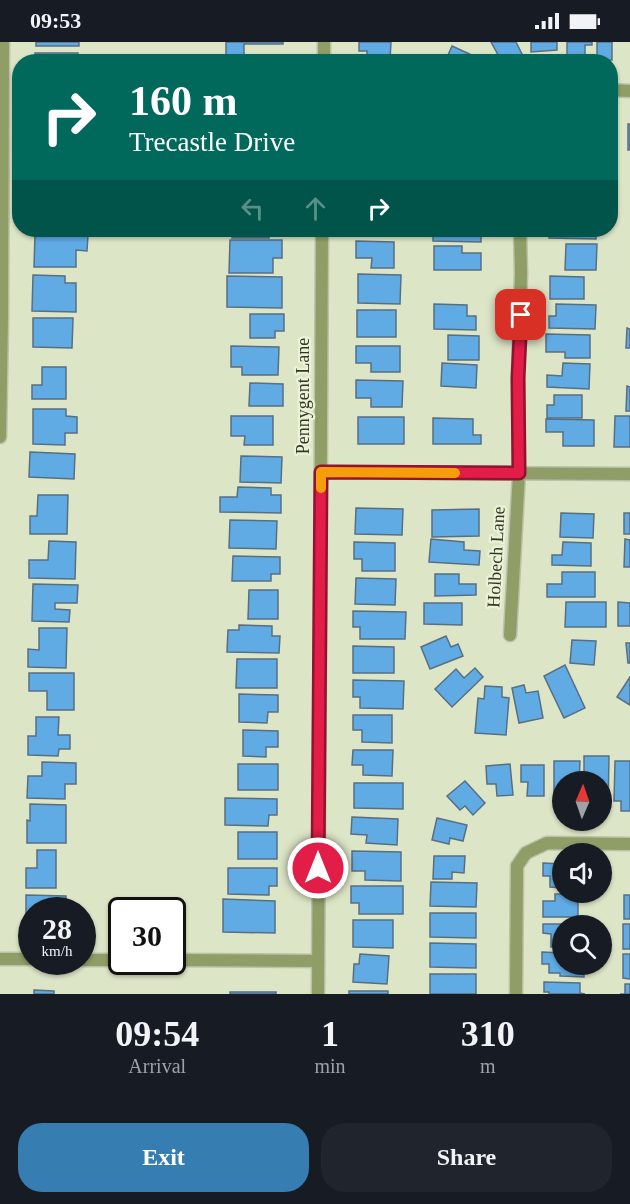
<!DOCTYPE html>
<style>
:root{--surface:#171b24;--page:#20242c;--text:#f1f3f6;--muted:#9ea1a6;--accent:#367db2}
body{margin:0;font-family:"Times New Roman",serif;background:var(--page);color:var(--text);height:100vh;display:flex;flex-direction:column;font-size:22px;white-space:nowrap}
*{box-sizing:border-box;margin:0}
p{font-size:20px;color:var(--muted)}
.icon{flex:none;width:33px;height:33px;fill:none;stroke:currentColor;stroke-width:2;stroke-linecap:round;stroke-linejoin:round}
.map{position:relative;height:952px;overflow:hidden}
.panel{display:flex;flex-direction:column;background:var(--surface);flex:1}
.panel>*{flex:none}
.top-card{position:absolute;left:12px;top:12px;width:606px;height:183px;border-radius:24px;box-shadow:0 2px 4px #0004;background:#00695c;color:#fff;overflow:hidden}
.needle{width:39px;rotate:2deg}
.buttons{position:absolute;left:552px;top:729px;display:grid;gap:12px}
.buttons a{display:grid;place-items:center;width:60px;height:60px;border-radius:50%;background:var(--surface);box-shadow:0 2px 4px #0004;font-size:30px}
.speed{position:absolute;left:18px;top:855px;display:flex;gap:12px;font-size:30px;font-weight:700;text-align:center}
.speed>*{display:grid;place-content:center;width:78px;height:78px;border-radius:50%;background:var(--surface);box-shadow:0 2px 4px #0004;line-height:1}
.speed small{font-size:15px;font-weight:400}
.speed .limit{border:3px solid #111;border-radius:9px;background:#fff;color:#111}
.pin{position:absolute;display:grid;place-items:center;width:51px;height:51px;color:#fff;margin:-26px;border-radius:12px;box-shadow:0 3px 9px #0006}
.me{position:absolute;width:66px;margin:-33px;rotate:0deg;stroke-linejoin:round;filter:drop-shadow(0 0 4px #0008)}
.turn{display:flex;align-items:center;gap:21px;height:126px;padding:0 18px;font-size:27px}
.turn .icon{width:78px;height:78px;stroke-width:2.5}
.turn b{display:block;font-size:42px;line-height:51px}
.lanes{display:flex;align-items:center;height:57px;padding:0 18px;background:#0003;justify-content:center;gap:30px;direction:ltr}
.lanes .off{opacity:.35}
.eta{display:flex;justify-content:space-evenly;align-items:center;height:102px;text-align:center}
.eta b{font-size:36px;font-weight:700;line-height:42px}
.primary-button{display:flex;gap:12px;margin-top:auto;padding:12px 18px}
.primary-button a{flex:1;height:69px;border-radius:24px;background:var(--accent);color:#fff;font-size:24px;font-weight:700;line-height:69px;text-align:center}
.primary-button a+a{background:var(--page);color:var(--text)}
.status{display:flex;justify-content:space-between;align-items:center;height:42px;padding:0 30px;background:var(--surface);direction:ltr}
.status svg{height:16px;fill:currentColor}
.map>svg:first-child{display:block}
.building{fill:#61abe4;stroke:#586f82;stroke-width:1.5}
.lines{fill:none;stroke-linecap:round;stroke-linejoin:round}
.street-casing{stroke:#bbc2a8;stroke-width:15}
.street{stroke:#8f9d67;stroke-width:12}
.route-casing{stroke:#92132f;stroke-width:15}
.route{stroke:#e11d48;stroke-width:10}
.slow{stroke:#f59e0b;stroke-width:10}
.labels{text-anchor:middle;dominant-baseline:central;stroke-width:4.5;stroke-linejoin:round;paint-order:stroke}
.street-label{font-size:18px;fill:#32352a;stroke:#eaf3d4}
</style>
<div class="status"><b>09:53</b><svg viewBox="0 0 49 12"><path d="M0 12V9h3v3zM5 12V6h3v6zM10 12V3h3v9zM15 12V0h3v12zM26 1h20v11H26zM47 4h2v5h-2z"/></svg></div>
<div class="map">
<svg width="630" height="952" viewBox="0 0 630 952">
<rect width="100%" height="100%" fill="#dde5c7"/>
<g class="building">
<rect x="36" y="0" width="43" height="4"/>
<polygon points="226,0 283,0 283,2 244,2 244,17 226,17"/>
<polygon points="359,0 391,0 390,18 367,17 367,9 359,9"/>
<polygon points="491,0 516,0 526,20 502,20"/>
<polygon points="531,0 557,0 557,8 531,10"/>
<polygon points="567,0 592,0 592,3 585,3 585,16 567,16"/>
<rect x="597" y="0" width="15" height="18"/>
<polygon points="452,4 487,20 445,20"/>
<rect x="35" y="11" width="43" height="9"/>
<rect x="628" y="82" width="2" height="26"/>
<polygon points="233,188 269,188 269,196 232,196"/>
<rect x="357" y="188" width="40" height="3"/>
<polygon points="433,188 481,188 481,200 433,199"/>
<polygon points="549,188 596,188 596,197 549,196"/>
<polygon points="35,192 88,193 87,209 76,208 76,225 34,225"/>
<polygon points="230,198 282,198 282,216 273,216 273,231 229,231"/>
<polygon points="356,199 394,200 394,226 371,226 372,216 356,216"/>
<polygon points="566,202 597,202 596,228 565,228"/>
<polygon points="434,204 462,204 462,211 481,211 481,228 434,228"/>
<polygon points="358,232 401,233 400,262 358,261"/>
<polygon points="33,233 65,234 65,241 76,241 76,270 32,269"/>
<polygon points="227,234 282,235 282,266 227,265"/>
<polygon points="550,234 584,235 584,257 550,257"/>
<polygon points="434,262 467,263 467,274 476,274 476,288 434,287"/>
<polygon points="556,262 596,263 595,287 549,286 549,274 556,274"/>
<rect x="357" y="268" width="39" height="27"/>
<polygon points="250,272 284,272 284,289 275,289 275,296 250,296"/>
<polygon points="33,276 73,276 72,306 33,305"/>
<polygon points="627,286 630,287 630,306 626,306"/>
<polygon points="546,292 590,293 590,316 565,316 565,310 546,310"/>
<polygon points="448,293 479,294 479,318 448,318"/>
<polygon points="231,304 279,305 278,333 242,333 242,325 231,325"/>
<polygon points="356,304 400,304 400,330 371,330 371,321 356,321"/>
<polygon points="442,321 477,323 476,346 441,344"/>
<polygon points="563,321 590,322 589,347 547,345 547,333 562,334"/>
<polygon points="42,325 66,325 66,357 32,357 32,343 42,343"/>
<polygon points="356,338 403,339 402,365 371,365 371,356 356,356"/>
<polygon points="250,341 283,342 283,364 249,364"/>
<polygon points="627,344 630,345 630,369 626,369"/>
<polygon points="554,353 582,353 582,376 547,376 547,363 554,363"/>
<polygon points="33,367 66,367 66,374 77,375 77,391 65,391 65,403 33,402"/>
<polygon points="231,374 273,374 273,403 244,403 245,394 231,394"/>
<polygon points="615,374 630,374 630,405 614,405"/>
<rect x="358" y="375" width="46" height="27"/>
<polygon points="433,376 473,377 473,393 481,393 481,402 433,402"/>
<polygon points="546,377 594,378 594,404 563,404 563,390 546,390"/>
<polygon points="30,410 75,412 74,437 29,435"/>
<polygon points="241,414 282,415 281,441 240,440"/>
<polygon points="238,445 271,446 271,453 281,453 281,471 220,470 220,455 237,455"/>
<polygon points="38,453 68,453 67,492 30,492 30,474 37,474"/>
<polygon points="356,466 403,467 402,493 355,492"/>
<polygon points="479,467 479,494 432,495 432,468"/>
<polygon points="561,471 594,472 593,496 560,495"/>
<rect x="624" y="471" width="6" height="21"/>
<polygon points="230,478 277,479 276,507 229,506"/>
<polygon points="431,497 464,500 464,508 480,509 479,523 429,520"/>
<polygon points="625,497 630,498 630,525 624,525"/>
<polygon points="49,499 76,500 75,537 29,536 29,518 48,518"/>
<polygon points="354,500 395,501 395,529 362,529 362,517 354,517"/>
<polygon points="563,500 591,501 591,524 552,523 552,513 562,513"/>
<polygon points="233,514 280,515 280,532 271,532 271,539 232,539"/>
<polygon points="562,530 595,530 595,555 547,555 547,542 562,542"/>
<polygon points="435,532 459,532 459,542 476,542 476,553 435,554"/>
<polygon points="356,536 396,537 395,563 355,562"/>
<polygon points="33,542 78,543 77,561 55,561 55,567 70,568 69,580 32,579"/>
<polygon points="249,548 278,548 278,577 248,577"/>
<polygon points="566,560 606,560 606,585 565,585"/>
<polygon points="618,560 630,561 630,584 618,584"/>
<polygon points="424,561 462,561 462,583 424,582"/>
<polygon points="353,569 406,570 405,597 360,597 360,585 353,585"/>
<polygon points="239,583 272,584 272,594 280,594 279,611 227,610 228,588 239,588"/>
<polygon points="39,586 67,586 66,626 28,625 28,607 39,608"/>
<polygon points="446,594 451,605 458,602 463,614 430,627 421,605"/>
<polygon points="572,598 596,599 594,623 570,621"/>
<polygon points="626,601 630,601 630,621 628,621"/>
<polygon points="353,604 394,605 394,631 353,631"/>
<polygon points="237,617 277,617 277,646 236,646"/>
<polygon points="565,623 585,666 564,676 544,634"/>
<polygon points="475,626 483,635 452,665 435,647 456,627 464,636"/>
<polygon points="29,631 74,631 74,668 47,668 47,649 29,649"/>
<polygon points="630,635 630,663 617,655"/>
<polygon points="353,638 404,639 403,667 360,666 360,655 353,655"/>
<polygon points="524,643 526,651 538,649 543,676 519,681 512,646"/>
<polygon points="485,644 502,645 502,655 509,656 506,693 475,691 478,656 484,657"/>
<polygon points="239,652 278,653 278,670 268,670 267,681 239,680"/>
<polygon points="353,673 392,673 392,701 362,700 362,688 353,688"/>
<polygon points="36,675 59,675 58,693 70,693 70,707 59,707 58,714 28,713 28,694 36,694"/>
<polygon points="243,688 278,689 278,705 266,705 266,715 243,714"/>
<polygon points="353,708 393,708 392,734 363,733 363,723 352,723"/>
<polygon points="584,714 609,714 608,769 602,769 602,740 584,740"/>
<polygon points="554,719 580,719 579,740 562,740 562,768 562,757 554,757"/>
<polygon points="615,719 630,719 630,769 621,769 621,759 614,759"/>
<polygon points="42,720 76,721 76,742 65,742 65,757 27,756 28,734 42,734"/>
<rect x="238" y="722" width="40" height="26"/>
<polygon points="510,722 513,753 497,754 496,742 487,742 486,724"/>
<polygon points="521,723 544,723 544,754 527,754 528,740 521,740"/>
<polygon points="465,739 485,761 473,773 465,764 460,768 447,754"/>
<polygon points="354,741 403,741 403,767 354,766"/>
<polygon points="225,756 277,757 277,773 269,773 268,784 225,783"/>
<polygon points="30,762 66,763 66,801 27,801 27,778 30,779"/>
<polygon points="352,775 398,777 397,803 366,801 367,793 351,792"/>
<polygon points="437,776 467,783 463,799 450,796 449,802 432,798"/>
<rect x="238" y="790" width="39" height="27"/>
<polygon points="37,808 56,808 56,846 26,846 26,826 37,826"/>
<polygon points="352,809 401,810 401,839 365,838 365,829 352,829"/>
<polygon points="434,814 465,814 464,831 452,830 452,837 433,837"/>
<polygon points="543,821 562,822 562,846 550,845 550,834 543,834"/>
<polygon points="228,826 277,826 277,844 269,844 269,853 228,852"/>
<polygon points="431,840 477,841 476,865 430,864"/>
<polygon points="351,844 403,844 403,872 359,872 359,861 351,861"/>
<polygon points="555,852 578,852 578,875 543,875 543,859 555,859"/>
<polygon points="26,853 66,854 66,868 32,868 32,871 26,871"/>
<rect x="624" y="853" width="6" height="24"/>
<polygon points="223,857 275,859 275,891 223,890"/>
<polygon points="430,871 476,871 476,896 430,895"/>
<polygon points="353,878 393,878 393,906 353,905"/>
<polygon points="543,882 580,882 580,884 562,884 562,905 551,905 551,892 543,891"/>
<rect x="623" y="882" width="7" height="25"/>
<polygon points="430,901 476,902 476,926 430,925"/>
<polygon points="542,910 562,911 562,922 584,922 584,935 560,934 560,931 549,931 549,922 542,922"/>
<polygon points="360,912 389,914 387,942 353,940 354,922 359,922"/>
<polygon points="623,912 630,912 630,937 623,936"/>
<rect x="430" y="932" width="46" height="20"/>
<polygon points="544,940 580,941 580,951 585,952 549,952 549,950 544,950"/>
<polygon points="625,942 630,942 630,952 620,952 625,952"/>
<polygon points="34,948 54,949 54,952 34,952"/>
<rect x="349" y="949" width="39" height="3"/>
<rect x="230" y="950" width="46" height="2"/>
</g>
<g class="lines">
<defs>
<g id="street">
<polyline points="324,20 324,0"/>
<polyline points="610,48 630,49"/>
<polyline points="0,395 2,277 3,0"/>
<polyline points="321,430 630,432"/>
<polyline points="510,593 519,431 518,336 521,231 520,188"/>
<polyline points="0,917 32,917"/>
<polyline points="82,918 122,918"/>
<polyline points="172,918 318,919"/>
<polyline points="318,952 322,188"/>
<polyline points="516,952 517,824 526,811 547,801 630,802"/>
</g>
</defs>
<use href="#street" class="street-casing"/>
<use href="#street" class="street"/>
</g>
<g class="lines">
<defs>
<polyline id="route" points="318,826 321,430 519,431 518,336 521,273"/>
</defs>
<use href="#route" class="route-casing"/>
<use href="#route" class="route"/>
<polyline class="slow" points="321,446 321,430 455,431"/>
</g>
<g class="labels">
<g class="street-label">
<text transform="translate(303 354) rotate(-90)">Pennygent Lane</text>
<text transform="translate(496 515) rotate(-87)">Holbech Lane</text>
</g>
</g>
</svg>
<div class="buttons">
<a><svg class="needle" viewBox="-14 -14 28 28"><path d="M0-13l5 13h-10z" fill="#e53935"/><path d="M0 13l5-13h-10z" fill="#9ea1a6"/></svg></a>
<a><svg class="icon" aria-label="sound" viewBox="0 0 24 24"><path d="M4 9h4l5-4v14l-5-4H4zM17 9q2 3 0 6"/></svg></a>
<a><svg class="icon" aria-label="search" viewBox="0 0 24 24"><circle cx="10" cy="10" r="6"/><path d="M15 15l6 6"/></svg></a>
</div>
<div class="speed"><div>28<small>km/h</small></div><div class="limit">30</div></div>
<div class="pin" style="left:521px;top:273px;background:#d93025"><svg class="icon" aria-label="arrive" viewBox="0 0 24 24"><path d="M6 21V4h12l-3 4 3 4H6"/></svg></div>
<svg class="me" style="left:318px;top:826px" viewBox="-20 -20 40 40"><circle r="17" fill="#e11d48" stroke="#fff" stroke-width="3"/><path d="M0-11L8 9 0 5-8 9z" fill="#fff"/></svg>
<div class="top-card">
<div class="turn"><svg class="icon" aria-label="right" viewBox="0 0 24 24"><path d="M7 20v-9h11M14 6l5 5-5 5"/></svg><div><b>160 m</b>Trecastle Drive</div></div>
<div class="lanes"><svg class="icon off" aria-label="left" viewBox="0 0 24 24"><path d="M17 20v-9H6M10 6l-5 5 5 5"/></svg><svg class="icon off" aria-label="ahead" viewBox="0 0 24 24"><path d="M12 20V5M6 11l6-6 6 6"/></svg><svg class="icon" aria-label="right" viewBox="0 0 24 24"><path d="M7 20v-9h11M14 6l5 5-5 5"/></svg></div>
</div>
</div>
<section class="panel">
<div class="eta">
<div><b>09:54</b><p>Arrival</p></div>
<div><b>1</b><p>min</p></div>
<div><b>310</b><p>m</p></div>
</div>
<div class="primary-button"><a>Exit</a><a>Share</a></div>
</section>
